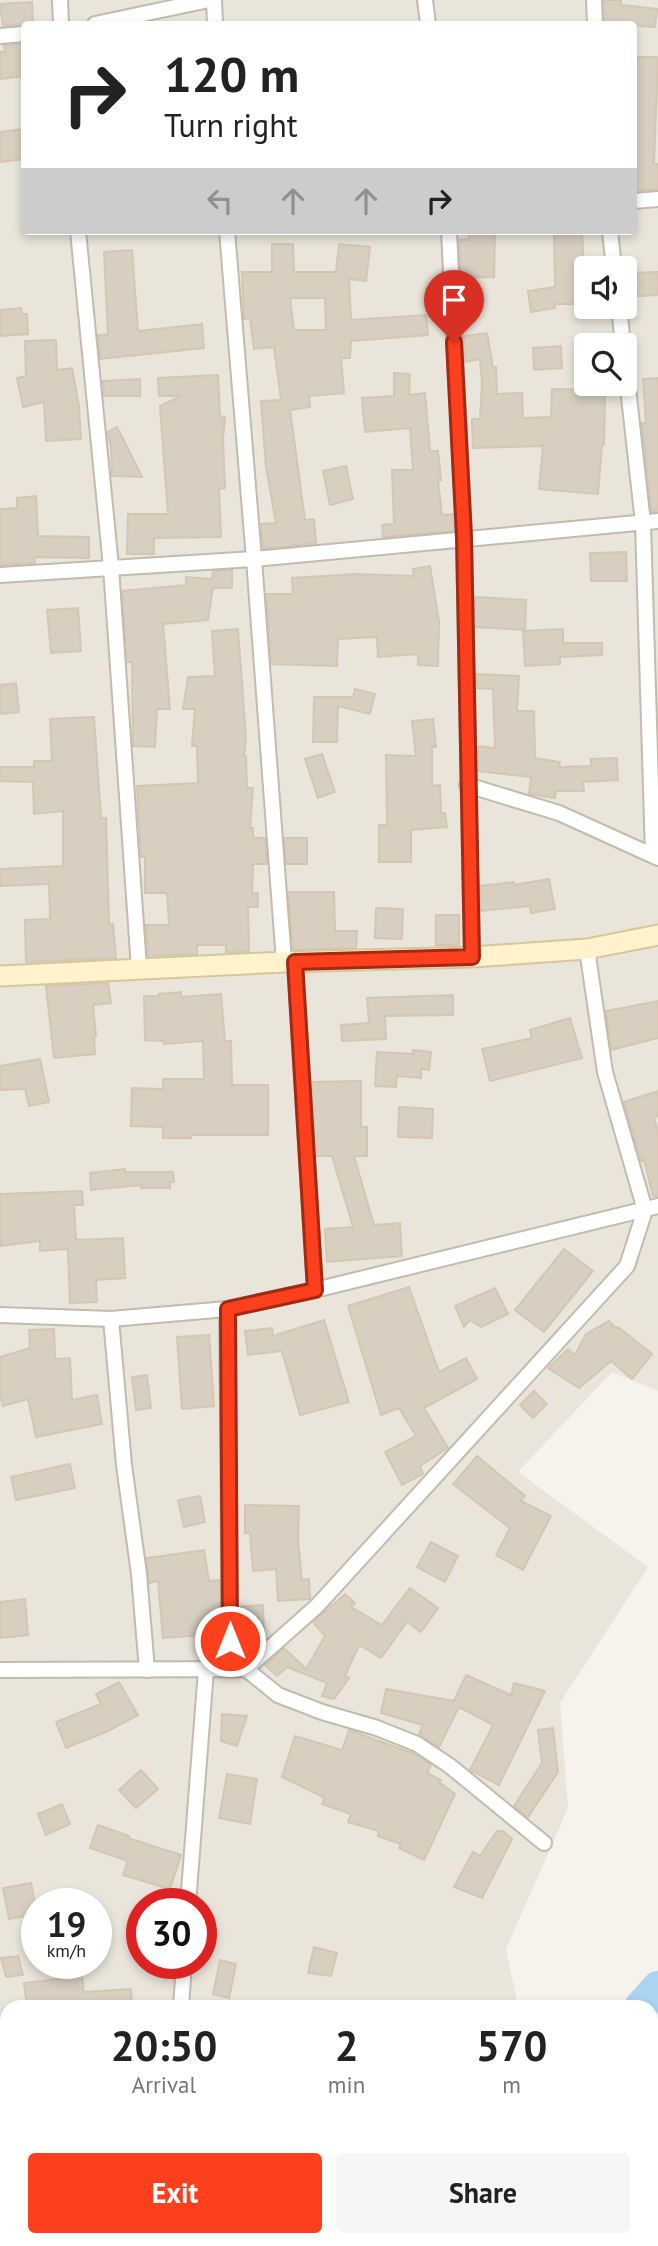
<!DOCTYPE html>
<style>
:root{--surface:#fff;--page:#f6f6f6;--text:#222;--muted:#767676;--accent:#fc3f1d}
body{margin:0;font-family:"PT Sans",sans-serif;background:var(--page);color:var(--text);height:100vh;display:flex;flex-direction:column;font-size:26px;white-space:nowrap}
*{box-sizing:border-box;margin:0}
p{font-size:23px;color:var(--muted)}
.icon{flex:none;width:38px;height:38px;fill:none;stroke:currentColor;stroke-width:2;stroke-linecap:round;stroke-linejoin:round}
.map{position:relative;flex:1;overflow:hidden}
.sheet{position:absolute;left:0px;top:2000px;width:658px;height:247px;display:flex;flex-direction:column;background:var(--surface);border-radius:21px 21px 0 0;box-shadow:0 4px 10px #0003}
.sheet>*{flex:none}
.banner{position:absolute;left:21px;top:21px;width:616px;height:214px;border-radius:7px;box-shadow:0 4px 10px #0003;background:#fff;color:var(--text);overflow:hidden}
.controls{position:absolute;left:574px;top:256px;display:grid;gap:14px}
.controls a{display:grid;place-items:center;width:63px;height:63px;border-radius:7px;background:var(--surface);box-shadow:0 4px 10px #0003;font-size:35px}
.speed{position:absolute;left:21px;top:1888px;display:flex;gap:14px;font-size:35px;font-weight:700;text-align:center}
.speed>*{display:grid;place-content:center;width:91px;height:91px;border-radius:50%;background:var(--surface);box-shadow:0 4px 10px #0003;line-height:1}
.speed small{font-size:18px;font-weight:400}
.speed .limit{border:10px solid #d22;background:#fff;color:#111}
.pin{position:absolute;display:grid;place-items:center;width:60px;height:60px;color:#fff;margin:-72px -30px;border-radius:50% 50% 50% 0;rotate:-45deg;box-shadow:0 0 7px #0007}
.pin .icon{rotate:45deg}
.me{position:absolute;width:77px;margin:-38px;rotate:0deg;stroke-linejoin:round;filter:drop-shadow(0 0 5px #0008)}
.turn{display:flex;align-items:center;gap:24px;height:147px;padding:0 28px;font-size:32px}
.turn .icon{width:91px;height:91px;stroke-width:2.5}
.turn b{display:block;font-size:49px;line-height:60px}
.lanes{display:flex;align-items:center;height:66px;padding:0 28px;background:#0003;justify-content:center;gap:35px;direction:ltr}
.lanes .off{opacity:.35}
.eta{display:flex;justify-content:space-evenly;align-items:center;height:119px;text-align:center}
.eta b{font-size:42px;font-weight:700;line-height:49px}
.cta{display:flex;gap:14px;margin-top:auto;padding:14px 28px}
.cta a{flex:1;height:80px;border-radius:7px;background:var(--accent);color:#fff;font-size:28px;font-weight:700;line-height:80px;text-align:center}
.cta a+a{background:var(--page);color:var(--text)}
.map>svg:first-child{display:block}
.residential{fill:#eae5da;fill-rule:evenodd}
.lines{fill:none;stroke-linecap:round;stroke-linejoin:round}
.river{stroke:#a9d4f2;stroke-width:32}
.building{fill:#d8cfc1;stroke:#d3c7b4;stroke-width:2;fill-rule:evenodd}
.street-casing{stroke:#c2bbae;stroke-width:18}
.secondary-casing{stroke:#d6c79b;stroke-width:23}
.street{stroke:#fff;stroke-width:14}
.secondary{stroke:#fff3cd;stroke-width:19}
.route-casing{stroke:#a42913;stroke-width:18}
.route{stroke:#fc3f1d;stroke-width:12}
</style>
<div class="map">
<svg width="658" height="2246" viewBox="0 0 658 2246">
<rect width="100%" height="100%" fill="#f6f3ec"/>
<g class="residential">
<path d="M0,0H658V1391L612,1372L518,1472L648,1567L560,1703L568,1808L506,1949L518,2007H7V2240H236L234,2246H0ZM24,24H634V231H24ZM586,268H625V306H586ZM586,345H625V383H586ZM37,1904H96V1964H37ZM142,1904H201V1964H142Z"/>
<polygon points="658,1987 658,2246 257,2246 266,2240 651,2240 651,2007 640,2007"/>
</g>
<g class="lines">
<g class="river">
<polyline points="640,2007 658,1987"/>
<polyline points="257,2246 266,2240"/>
</g>
</g>
<g class="building">
<polygon points="604,0 621,0 621,5 657,9 655,27 605,24"/>
<polygon points="32,2 33,24 3,26 0,4"/>
<polygon points="24,44 24,76 0,79 0,52 5,52 4,45"/>
<polygon points="634,57 658,57 654,164 658,164 658,189 634,191"/>
<polygon points="24,129 24,159 0,162 0,132"/>
<polygon points="471,231 495,231 494,277 461,278 459,240 468,239"/>
<polygon points="554,232 582,232 586,304 555,304 555,308 531,312 528,291 555,287"/>
<path d="M272,244H293L294,272H336L339,244L370,247L366,281L349,279L351,320L426,315L428,335L351,341L350,358H341L344,393L309,396L310,407L290,410L305,520L314,519L316,543L263,549L261,524L276,523L266,467L261,401L281,400L274,347L254,349L250,318L244,319L242,272H272ZM290,298H325L326,330H294Z"/>
<polygon points="132,250 138,331 202,324 204,348 100,359 98,335 108,334 104,252"/>
<polygon points="658,272 658,295 625,297 625,273"/>
<polygon points="21,308 22,314 27,314 28,334 1,336 0,310"/>
<polygon points="487,333 493,367 496,367 497,394 522,393 523,418 551,417 552,389 605,390 604,445 602,444 598,494 539,489 543,446 473,448 472,419 480,419 482,384 480,359 465,362 464,336"/>
<polygon points="56,340 57,370 72,368 79,406 81,439 46,441 44,402 23,407 17,378 26,376 25,341"/>
<polygon points="561,346 562,368 534,370 533,348"/>
<polygon points="394,373 410,374 409,395 425,393 430,451 438,451 441,480 438,480 442,515 453,514 454,531 383,537 382,525 394,524 392,470 413,470 410,428 365,432 362,398 394,396"/>
<polygon points="218,375 220,416 225,417 223,439 225,488 219,489 221,537 154,538 154,554 127,554 128,514 168,514 160,406 181,396 159,396 158,378"/>
<polygon points="658,378 658,511 651,512 642,423 646,423 643,379"/>
<polygon points="140,379 140,396 104,396 103,381"/>
<polygon points="117,427 142,477 112,476 111,446 107,432"/>
<polygon points="346,466 353,499 330,505 323,471"/>
<polygon points="36,496 38,536 89,537 89,558 34,557 35,563 0,565 0,509 17,508 17,498"/>
<polygon points="626,552 627,581 591,581 590,553"/>
<polygon points="430,566 439,622 438,666 418,665 418,654 378,657 377,637 338,639 337,666 271,664 266,594 293,594 292,578 355,574 414,576 413,569"/>
<polygon points="232,570 232,588 213,588 208,620 163,624 170,709 157,709 155,747 133,746 132,662 127,662 122,591 186,585 186,577 212,579 213,571"/>
<polygon points="475,597 526,600 525,630 475,627"/>
<polygon points="78,608 81,651 51,653 47,610"/>
<polygon points="238,629 246,738 244,756 246,756 247,788 253,788 250,828 253,828 253,838 265,838 267,864 253,864 252,893 258,893 258,907 248,907 249,951 226,953 226,945 197,945 197,954 148,956 146,925 169,925 167,893 145,893 145,857 141,857 137,786 198,783 197,746 192,746 195,709 183,709 188,677 215,676 212,631"/>
<polygon points="563,629 563,643 602,643 602,655 560,657 560,664 525,666 523,631"/>
<polygon points="476,674 519,676 517,711 534,711 535,758 560,762 559,767 591,766 591,759 617,758 618,780 583,782 584,791 556,791 555,798 529,794 531,777 478,771 478,746 495,748 493,689 477,688"/>
<polygon points="16,683 19,712 0,714 0,685"/>
<polygon points="355,689 375,694 370,714 338,706 337,742 313,742 314,697 353,697"/>
<polygon points="94,717 101,818 106,818 109,924 113,924 116,958 26,962 25,920 50,919 49,884 0,886 0,869 63,866 63,811 34,814 33,782 0,781 0,767 34,767 34,761 52,761 50,719"/>
<polygon points="433,719 436,747 432,747 432,786 440,785 441,813 445,813 447,827 411,830 411,862 379,862 379,825 387,825 386,755 416,756 412,721"/>
<polygon points="322,754 335,792 318,798 305,759"/>
<polygon points="284,838 307,838 307,864 286,864"/>
<polygon points="549,879 555,909 531,913 530,906 481,911 480,886 514,882 514,885"/>
<polygon points="288,892 334,892 335,931 357,931 356,948 293,950"/>
<polygon points="376,908 403,909 402,939 375,938"/>
<rect x="436" y="915" width="23" height="30"/>
<polygon points="108,983 111,1003 93,1005 96,1036 94,1036 95,1054 54,1058 46,986"/>
<polygon points="181,992 181,997 221,994 225,1041 231,1041 232,1085 268,1085 268,1135 191,1135 191,1138 163,1138 163,1127 131,1126 132,1088 163,1089 163,1079 204,1079 203,1041 164,1044 163,1041 145,1040 144,996 159,996 159,994"/>
<polygon points="453,995 453,1015 385,1016 386,1039 342,1041 341,1025 369,1023 367,998"/>
<polygon points="658,1001 658,1038 611,1050 606,1011"/>
<polygon points="570,1018 582,1058 490,1081 482,1049 532,1038 530,1030"/>
<polygon points="413,1050 431,1052 429,1070 421,1069 421,1078 397,1076 396,1087 375,1086 377,1052 413,1054"/>
<polygon points="40,1059 49,1102 29,1106 25,1089 0,1090 0,1066"/>
<polygon points="361,1081 361,1127 367,1127 367,1156 354,1156 374,1225 400,1223 402,1256 327,1262 325,1229 353,1227 332,1156 316,1156 312,1082"/>
<polygon points="658,1091 658,1116 654,1118 658,1131 658,1196 653,1196 644,1160 641,1161 624,1102"/>
<polygon points="399,1107 433,1109 432,1138 398,1137"/>
<polygon points="125,1169 125,1172 173,1172 174,1182 170,1182 170,1188 141,1188 141,1185 91,1190 90,1173"/>
<polygon points="82,1191 83,1205 74,1205 76,1240 123,1238 125,1278 96,1280 97,1302 70,1303 68,1249 40,1251 40,1241 0,1246 0,1194"/>
<polygon points="564,1249 593,1271 544,1332 515,1310"/>
<polygon points="409,1287 439,1372 466,1358 477,1379 424,1408 448,1448 420,1466 423,1474 402,1485 385,1452 416,1436 399,1408 381,1415 348,1306"/>
<polygon points="495,1288 508,1314 481,1327 470,1320 464,1327 455,1306"/>
<polygon points="324,1320 349,1402 300,1415 282,1351 248,1355 245,1331 272,1328 273,1336"/>
<polygon points="609,1321 616,1329 618,1327 652,1354 632,1379 611,1361 579,1388 548,1368 568,1349 575,1355 586,1334"/>
<polygon points="54,1329 55,1359 70,1358 72,1400 97,1395 102,1424 36,1437 28,1399 3,1406 0,1396 0,1357 30,1348 29,1330"/>
<polygon points="209,1335 214,1406 182,1409 177,1337"/>
<polygon points="147,1375 151,1408 136,1410 132,1377"/>
<polygon points="534,1391 547,1404 533,1418 520,1405"/>
<polygon points="477,1456 525,1496 521,1501 551,1516 523,1570 496,1555 510,1528 453,1484"/>
<polygon points="70,1464 75,1488 16,1500 11,1477"/>
<polygon points="200,1496 205,1522 184,1527 178,1500"/>
<polygon points="245,1505 299,1506 298,1540 302,1580 309,1579 310,1599 278,1601 276,1569 253,1571 250,1533 245,1533"/>
<polygon points="431,1542 458,1556 445,1582 417,1567"/>
<polygon points="204,1550 209,1581 220,1580 220,1637 216,1638 216,1634 163,1638 158,1581 149,1583 146,1558"/>
<polygon points="410,1588 438,1608 421,1632 407,1622 381,1658 359,1645 345,1676 349,1678 334,1699 322,1696 327,1683 287,1667 277,1676 265,1665 284,1648 306,1669 325,1636 313,1622 345,1594 355,1603 351,1607 382,1625"/>
<polygon points="25,1599 28,1635 0,1638 0,1602"/>
<polygon points="263,1605 264,1635 239,1636 239,1607"/>
<polygon points="466,1675 511,1695 514,1683 545,1691 499,1785 470,1770 493,1725 459,1707 439,1747 419,1734 423,1725 381,1713 386,1689 454,1701"/>
<polygon points="119,1682 138,1715 106,1732 66,1748 56,1722 101,1704 96,1694"/>
<polygon points="222,1714 247,1716 237,1746 221,1741"/>
<polygon points="553,1728 558,1772 528,1817 514,1806 542,1763 538,1730"/>
<polygon points="349,1730 412,1753 431,1765 427,1773 441,1780 439,1782 455,1794 424,1860 399,1848 401,1844 378,1836 379,1831 348,1822 351,1814 322,1804 325,1798 282,1777 295,1736 342,1750"/>
<polygon points="141,1770 158,1789 136,1808 119,1790"/>
<polygon points="227,1774 257,1779 250,1824 219,1818"/>
<polygon points="62,1804 70,1824 46,1835 38,1814"/>
<polygon points="98,1825 129,1836 128,1838 181,1855 170,1889 123,1875 128,1861 90,1848"/>
<polygon points="497,1831 503,1831 512,1839 482,1898 454,1887 473,1852 480,1856"/>
<polygon points="31,1883 37,1914 9,1919 3,1888"/>
<polygon points="314,1947 337,1953 331,1976 308,1973"/>
<polygon points="18,1956 23,1975 6,1977 1,1958"/>
<polygon points="220,1960 236,1964 229,1998 213,1994"/>
<polygon points="82,1976 84,1992 131,1989 132,2007 27,2007 24,1983"/>
</g>
<g class="lines">
<defs>
<g id="street">
<polyline points="60,0 61,24"/>
<polyline points="214,0 215,24"/>
<polyline points="425,0 428,24"/>
<polyline points="594,0 595,24"/>
<polyline points="95,24 209,0"/>
<polyline points="0,36 24,34"/>
<polyline points="634,201 658,199"/>
<polyline points="78,231 111,567 139,968"/>
<polyline points="227,231 254,559 284,962"/>
<polyline points="449,231 464,537 472,957"/>
<polyline points="610,231 614,268"/>
<polyline points="619,306 623,345"/>
<polyline points="625,361 643,523 653,855"/>
<polyline points="0,575 254,559 658,521"/>
<polyline points="467,785 559,813 658,858"/>
<polyline points="295,962 315,1290"/>
<polyline points="227,1309 230,1669"/>
<polyline points="0,1315 111,1319 227,1309 315,1290 658,1206"/>
<polyline points="111,1319 124,1465 139,1574 147,1670"/>
<polyline points="246,1669 317,1606 627,1266 645,1210 605,1072 587,949"/>
<polyline points="0,1670 246,1669 278,1695 322,1712 377,1728 417,1744 450,1766 544,1843"/>
<polyline points="188,1904 206,1670"/>
<polyline points="181,2007 184,1964"/>
<polyline points="0,2033 7,2036"/>
<polyline points="453,2240 454,2246"/>
<polyline points="546,2240 570,2246"/>
</g>
<polyline id="secondary" points="0,976 284,962 472,957 587,949 658,935"/>
</defs>
<use href="#street" class="street-casing"/>
<use href="#secondary" class="secondary-casing"/>
<use href="#street" class="street"/>
<use href="#secondary" class="secondary"/>
</g>
<g class="lines">
<defs>
<polyline id="route" points="230,1641 228,1309 315,1290 295,962 472,957 464,537 454,342"/>
</defs>
<use href="#route" class="route-casing"/>
<use href="#route" class="route"/>
</g>
</svg>
<div class="controls">
<a><svg class="icon" aria-label="sound" viewBox="0 0 24 24"><path d="M4 9h4l5-4v14l-5-4H4zM17 9q2 3 0 6"/></svg></a>
<a><svg class="icon" aria-label="search" viewBox="0 0 24 24"><circle cx="10" cy="10" r="6"/><path d="M15 15l6 6"/></svg></a>
</div>
<div class="speed"><div>19<small>km/h</small></div><div class="limit">30</div></div>
<div class="pin" style="left:454px;top:342px;background:#d93025"><svg class="icon" aria-label="arrive" viewBox="0 0 24 24"><path d="M6 21V4h12l-3 4 3 4H6"/></svg></div>
<svg class="me" style="left:230px;top:1641px" viewBox="-20 -20 40 40"><circle r="17" fill="#fc3f1d" stroke="#fff" stroke-width="3"/><path d="M0-11L8 9 0 5-8 9z" fill="#fff"/></svg>
<div class="banner">
<div class="turn"><svg class="icon" aria-label="right" viewBox="0 0 24 24"><path d="M7 20v-9h11M14 6l5 5-5 5"/></svg><div><b>120 m</b>Turn right</div></div>
<div class="lanes"><svg class="icon off" aria-label="left" viewBox="0 0 24 24"><path d="M17 20v-9H6M10 6l-5 5 5 5"/></svg><svg class="icon off" aria-label="ahead" viewBox="0 0 24 24"><path d="M12 20V5M6 11l6-6 6 6"/></svg><svg class="icon off" aria-label="ahead" viewBox="0 0 24 24"><path d="M12 20V5M6 11l6-6 6 6"/></svg><svg class="icon" aria-label="right" viewBox="0 0 24 24"><path d="M7 20v-9h11M14 6l5 5-5 5"/></svg></div>
</div>
<section class="sheet">
<div class="eta">
<div><b>20:50</b><p>Arrival</p></div>
<div><b>2</b><p>min</p></div>
<div><b>570</b><p>m</p></div>
</div>
<div class="cta"><a>Exit</a><a>Share</a></div>
</section>
</div>
